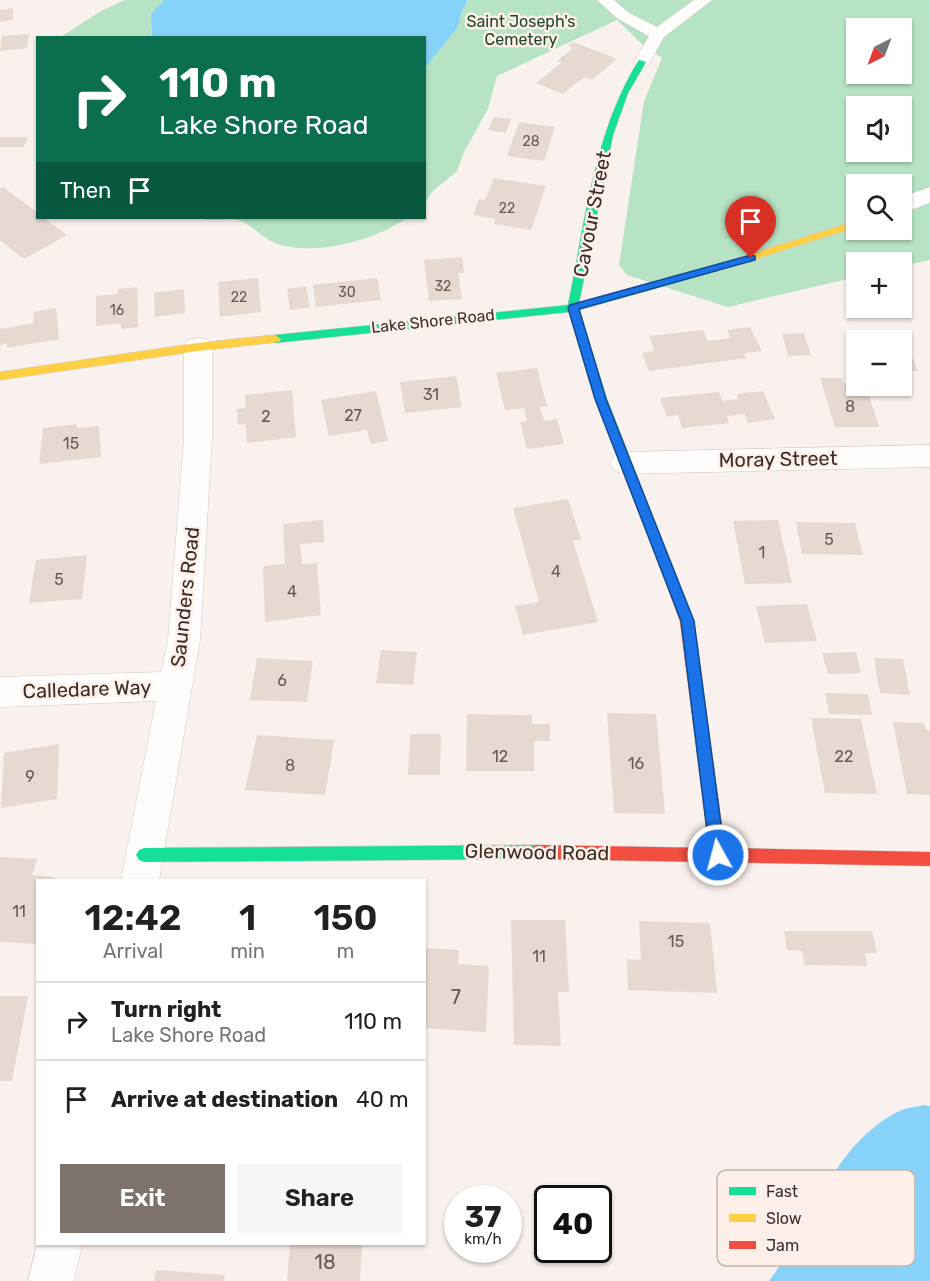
<!DOCTYPE html>
<meta charset="utf-8">
<style>
:root{--surface:#fff;--page:#f6f6f6;--text:#202124;--muted:#757577;--line:#e0e0e0;--accent:#7e726c}
body{margin:0;font-family:Rubik,sans-serif;background:var(--page);color:var(--text);height:100vh;display:flex;flex-direction:column;font-size:22px;white-space:nowrap}
*{box-sizing:border-box;margin:0}
p{font-size:20px;color:var(--muted)}
.icon{flex:none;width:33px;height:33px;fill:none;stroke:currentColor;stroke-width:2;stroke-linecap:round;stroke-linejoin:round}
.map{position:relative;flex:1;overflow:hidden}
.drawer{position:absolute;left:36px;top:879px;width:390px;height:366px;display:flex;flex-direction:column;background:var(--surface);border-radius:0px;box-shadow:0 2px 4px #0004}
.drawer>*{flex:none}
.hud{position:absolute;left:36px;top:36px;width:390px;height:183px;border-radius:0px;box-shadow:0 2px 4px #0004;background:#0b6e4f;color:#fff;overflow:hidden}
.needle{width:39px;rotate:222deg}
.controls{position:absolute;left:846px;top:18px;display:grid;gap:12px}
.controls a{display:grid;place-items:center;width:66px;height:66px;border-radius:0px;background:var(--surface);box-shadow:0 2px 4px #0004;font-size:30px}
.speed{position:absolute;left:444px;top:1185px;display:flex;gap:12px;font-size:30px;font-weight:700;text-align:center}
.speed>*{display:grid;place-content:center;width:78px;height:78px;border-radius:50%;background:var(--surface);box-shadow:0 2px 4px #0004;line-height:1}
.speed small{font-size:15px;font-weight:400}
.speed .limit{border:3px solid #111;border-radius:9px;background:#fff;color:#111}
.pin{position:absolute;display:grid;place-items:center;width:51px;height:51px;color:#fff;margin:-62px -26px;border-radius:50% 50% 50% 0;rotate:-45deg;box-shadow:0 0 6px #0007}
.pin .icon{rotate:45deg}
.me{position:absolute;width:66px;margin:-33px;rotate:353deg;stroke-linejoin:round;filter:drop-shadow(0 0 4px #0008)}
.turn{display:flex;align-items:center;gap:21px;height:126px;padding:0 24px;font-size:27px}
.turn .icon{width:78px;height:78px;stroke-width:2.5}
.turn b{display:block;font-size:42px;line-height:51px}
.then{display:flex;align-items:center;height:57px;padding:0 24px;background:#0003;gap:12px;font-size:22px}
.eta{display:flex;justify-content:space-evenly;align-items:center;height:102px;text-align:center}
.eta b{font-size:36px;font-weight:600;line-height:42px}
.cta{display:flex;gap:12px;margin-top:auto;padding:12px 24px}
.cta a{flex:1;height:69px;border-radius:0px;background:var(--accent);color:#fff;font-size:24px;font-weight:600;line-height:69px;text-align:center}
.cta a+a{background:var(--page);color:var(--text)}
ul{padding:0;list-style:none}
li{display:flex;align-items:center;gap:18px;height:78px;padding:0 24px;border-top:2px solid var(--line)}
li div{flex:1}
li b{display:block;font-size:22px}
li em{font-style:normal}
.map>svg:first-child{display:block}
.green{fill:#b6e3c4;fill-rule:evenodd}
.water{fill:#87d2f8}
.building{fill:#e6d9d1}
.lines{fill:none;stroke-linecap:round;stroke-linejoin:round}
.lane-casing{stroke:#d2c8c3;stroke-width:1}
.street-casing{stroke:#d2c8c3;stroke-width:1}
.fast-casing{stroke:#d2c8c3;stroke-width:1}
.slow-casing{stroke:#d2c8c3;stroke-width:1}
.jam-casing{stroke:#d2c8c3;stroke-width:1}
.lane{fill:#fefdfc;fill-rule:evenodd}
.street{fill:#fefdfc;fill-rule:evenodd}
.fast{fill:#16e098;fill-rule:evenodd}
.slow{fill:#ffcf43;fill-rule:evenodd}
.jam{fill:#f24e42;fill-rule:evenodd}
.route{fill:#1a73e8;stroke:#114b97;stroke-width:1.5}
.labels{text-anchor:middle;dominant-baseline:central;stroke-width:5;stroke-linejoin:round;paint-order:stroke}
.far-number-label{font-size:14px;fill:#675a52}
.far-park-label{font-size:16px;fill:#1c462e;stroke:#fef0e8}
.far-street-label{font-size:16px;fill:#3b2e26;stroke:#fef0e8}
.number-label{font-size:16px;fill:#675a52}
.street-label{font-size:20px;fill:#3b2e26;stroke:#fef0e8}
.near-number-label{font-size:20px;fill:#675a52}
.key{fill:#fef0e8;stroke:#c4b6ae;stroke-width:1.5}
.key-label{font-size:16px;fill:#3b2e26}
</style>
<div class="map">
<svg width="930" height="1281" viewBox="0 0 930 1281">
<rect width="100%" height="100%" fill="#f9f1ed"/>
<g class="green">
<path d="M125,0H164C155,8 150,25 152,37L59,38L101,11Z"/>
<path d="M468,0H930V260L902,266V262H856V277L728,307L627,275L619,265L644,101L662,58L643,45L617,20L497,76L488,109L464,152L457,171L433,191L425,203V68L458,27L462,11ZM856,28H902V74H856ZM856,106H902V152H856ZM856,184H902V230H856Z"/>
<path d="M201,218H407C374,241 311,258 273,242C261,237 250,223 238,220C226,217 210,223 201,218Z"/>
</g>
<g class="water">
<polygon points="164,0 468,0 462,11 458,27 425,68 424,38 152,37 151,14"/>
<path d="M924,1105L930,1106V1281H769C811,1226 831,1147 897,1112C905,1108 915,1107 924,1105Z"/>
</g>
<g class="building">
<polygon points="13,8 13,20 0,22 0,10"/>
<polygon points="29,34 27,48 0,51 2,36"/>
<polygon points="573,42 617,59 592,80 584,77 563,94 536,83 562,62 557,61 573,48 568,46"/>
<polygon points="494,117 511,119 506,133 488,130"/>
<polygon points="519,122 555,127 544,161 507,156"/>
<polygon points="0,137 28,137 24,147 0,147"/>
<polygon points="494,178 546,186 531,230 494,224 496,219 473,215 479,199 485,200"/>
<polygon points="3,187 38,213 38,218 44,218 67,235 24,259 0,240 0,189"/>
<polygon points="462,257 464,273 458,273 462,299 429,301 424,260"/>
<polygon points="258,278 261,312 220,317 218,282"/>
<polygon points="377,278 381,300 316,307 313,285"/>
<polygon points="306,286 310,307 290,310 287,289"/>
<polygon points="137,287 138,327 121,329 121,323 96,326 96,296 118,294 118,289"/>
<polygon points="184,289 185,313 155,317 154,293"/>
<polygon points="56,308 59,339 7,348 7,343 0,345 0,329 34,323 33,312"/>
<polygon points="750,327 762,351 744,353 746,358 649,371 642,353 654,351 649,336 703,330 708,341 731,338 727,330"/>
<polygon points="804,333 811,355 788,356 782,334"/>
<polygon points="902,341 906,341 918,371 902,371"/>
<polygon points="537,368 547,406 540,407 544,421 557,419 564,444 527,449 520,422 527,421 524,408 505,410 496,373"/>
<polygon points="456,376 462,407 405,413 400,382"/>
<polygon points="820,378 842,378 844,383 866,386 879,427 835,427"/>
<polygon points="292,390 296,437 247,443 246,424 238,425 237,409 246,408 245,395"/>
<polygon points="376,391 388,441 371,444 367,430 329,436 321,400"/>
<polygon points="763,391 775,419 748,423 745,414 727,416 729,423 682,428 678,415 667,417 660,398 719,392 723,401 738,399 737,394"/>
<polygon points="77,424 76,428 99,426 101,457 39,464 43,428"/>
<polygon points="568,499 581,539 573,541 598,622 523,635 515,606 539,602 513,508"/>
<polygon points="323,520 324,542 300,544 302,564 317,563 321,615 265,622 263,566 285,564 283,524"/>
<polygon points="778,520 792,583 745,584 733,521"/>
<polygon points="796,522 855,523 863,555 802,554"/>
<polygon points="87,555 82,599 29,603 36,560"/>
<polygon points="807,604 817,641 765,643 756,606"/>
<polygon points="381,650 417,652 413,685 376,683"/>
<polygon points="856,652 861,673 828,674 822,653"/>
<polygon points="257,658 313,661 307,702 250,700"/>
<polygon points="874,658 903,659 910,695 880,693"/>
<polygon points="825,693 868,694 872,715 829,714"/>
<polygon points="607,713 656,714 665,814 614,813"/>
<polygon points="467,714 532,715 532,724 550,724 550,741 534,741 534,771 466,771"/>
<polygon points="811,718 861,719 877,794 825,793"/>
<polygon points="893,722 924,723 926,730 930,731 930,795 907,794"/>
<polygon points="410,734 441,734 440,775 408,775"/>
<polygon points="257,735 334,740 325,795 245,790"/>
<polygon points="59,744 57,799 1,808 4,753"/>
<polygon points="0,857 37,859 32,875 55,877 54,880 38,880 37,944 0,942"/>
<polygon points="511,920 565,920 569,992 558,992 561,1046 514,1045"/>
<polygon points="639,921 710,923 717,993 628,990 627,959 641,960"/>
<polygon points="784,931 872,931 877,953 865,953 867,966 805,965 802,951 787,950"/>
<polygon points="424,948 459,950 458,964 489,966 486,1032 424,1028"/>
<polygon points="0,996 28,996 12,1081 0,1081"/>
<polygon points="290,1244 362,1244 360,1281 287,1281"/>
<polygon points="156,1270 225,1275 224,1281 154,1281"/>
</g>
<g class="lines">
<defs>
<polygon id="lane" points="597,0 614,0 629,13 657,27 694,0 712,0 664,37 648,65 642,67 634,62 649,36 618,19"/>
<g id="street">
<polygon points="930,187 930,203 902,213 902,197"/>
<polygon points="198,338 208,340 212,347 212,439 200,640 159,880 121,880 156,701 0,707 0,677 161,672 168,640 184,439 184,347 188,340"/>
<polygon points="930,445 930,467 625,474 615,471 610,463 615,455 625,452"/>
<polygon points="37,1244 82,1244 74,1281 28,1281"/>
</g>
<g id="fast">
<path d="M639,60L646,62L628,93L613,135L579,303L714,266L719,269L718,271L579,310L607,399L668,556L662,561L656,556L595,399L569,312L275,343L269,339L275,335L568,305C585,223 594,131 639,60Z"/>
<polygon points="537,845 542,847 545,852 542,857 537,859 144,862 139,860 136,855 139,850 144,848"/>
</g>
<g id="slow">
<polygon points="856,221 856,227 718,271 710,271 709,269 710,267"/>
<polygon points="275,335 281,339 279,342 198,351 0,380 0,372 198,343"/>
</g>
<polygon id="jam" points="662,551 668,556 694,621 725,848 930,852 930,866 537,859 532,857 529,852 532,847 537,845 709,848 680,621 656,556"/>
</defs>
<use href="#lane" class="lane-casing"/>
<use href="#street" class="street-casing"/>
<use href="#fast" class="fast-casing"/>
<use href="#slow" class="slow-casing"/>
<use href="#jam" class="jam-casing"/>
<use href="#lane" class="lane"/>
<use href="#street" class="street"/>
<use href="#fast" class="fast"/>
<use href="#slow" class="slow"/>
<use href="#jam" class="jam"/>
</g>
<polygon class="route" points="751,255 755,256 755,260 579,309 606,399 694,621 725,855 723,861 718,863 712,861 710,855 681,621 595,399 568,308 570,305"/>
<g class="labels">
<g class="far-number-label">
<text x="531" y="141">28</text>
<text x="507" y="208">22</text>
<text x="443" y="286">32</text>
<text x="347" y="292">30</text>
<text x="239" y="297">22</text>
<text x="117" y="310">16</text>
</g>
<g class="far-park-label">
<text x="521" y="21">Saint Joseph's<tspan x="521" dy="18">Cemetery</tspan></text>
</g>
<g class="far-street-label">
<text transform="translate(433 321) rotate(-6)">Lake Shore Road</text>
</g>
<g class="number-label">
<text x="431" y="394">31</text>
<text x="850" y="406">8</text>
<text x="353" y="415">27</text>
<text x="266" y="416">2</text>
<text x="71" y="443">15</text>
<text x="829" y="539">5</text>
<text x="762" y="552">1</text>
<text x="556" y="571">4</text>
<text x="59" y="579">5</text>
<text x="292" y="591">4</text>
<text x="282" y="680">6</text>
<text x="500" y="756">12</text>
<text x="844" y="756">22</text>
<text x="636" y="763">16</text>
<text x="290" y="765">8</text>
<text x="30" y="776">9</text>
<text x="19" y="911">11</text>
<text x="676" y="941">15</text>
<text x="539" y="956">11</text>
</g>
<g class="street-label">
<text transform="translate(592 214) rotate(-79)">Cavour Street</text>
<text transform="translate(778 459) rotate(-1)">Moray Street</text>
<text transform="translate(185 597) rotate(-84)">Saunders Road</text>
<text transform="translate(87 689) rotate(-2)">Calledare Way</text>
<text transform="translate(537 852) rotate(1)">Glenwood Road</text>
</g>
<g class="near-number-label">
<text x="456" y="997">7</text>
<text x="325" y="1262">18</text>
</g>
</g>
<rect x="717" y="1170" width="198" height="96" rx="9" class="key"/>
<rect x="729" y="1187" width="27" height="8" fill="#16e098"/>
<rect x="729" y="1214" width="27" height="8" fill="#ffcf43"/>
<rect x="729" y="1241" width="27" height="8" fill="#f24e42"/>
<g class="key-label">
<text x="766" y="1197">Fast</text>
<text x="766" y="1224">Slow</text>
<text x="766" y="1251">Jam</text>
</g>
</svg>
<div class="controls">
<a><svg class="needle" viewBox="-14 -14 28 28"><path d="M0-13l5 13h-10z" fill="#e53935"/><path d="M0 13l5-13h-10z" fill="#757577"/></svg></a>
<a><svg class="icon" aria-label="sound" viewBox="0 0 24 24"><path d="M4 9h4l5-4v14l-5-4H4zM17 9q2 3 0 6"/></svg></a>
<a><svg class="icon" aria-label="search" viewBox="0 0 24 24"><circle cx="10" cy="10" r="6"/><path d="M15 15l6 6"/></svg></a>
<a>+</a>
<a>−</a>
</div>
<div class="speed"><div>37<small>km/h</small></div><div class="limit">40</div></div>
<div class="pin" style="left:751px;top:258px;background:#d93025"><svg class="icon" aria-label="arrive" viewBox="0 0 24 24"><path d="M6 21V4h12l-3 4 3 4H6"/></svg></div>
<svg class="me" style="left:718px;top:855px" viewBox="-20 -20 40 40"><circle r="17" fill="#1a73e8" stroke="#fff" stroke-width="3"/><path d="M0-11L8 9 0 5-8 9z" fill="#fff"/></svg>
<div class="hud">
<div class="turn"><svg class="icon" aria-label="right" viewBox="0 0 24 24"><path d="M7 20v-9h11M14 6l5 5-5 5"/></svg><div><b>110 m</b>Lake Shore Road</div></div>
<div class="then">Then<svg class="icon" aria-label="arrive" viewBox="0 0 24 24"><path d="M6 21V4h12l-3 4 3 4H6"/></svg></div>
</div>
<section class="drawer">
<div class="eta">
<div><b>12:42</b><p>Arrival</p></div>
<div><b>1</b><p>min</p></div>
<div><b>150</b><p>m</p></div>
</div>
<ul>
<li><svg class="icon" aria-label="right" viewBox="0 0 24 24"><path d="M7 20v-9h11M14 6l5 5-5 5"/></svg><div><b>Turn right</b><p>Lake Shore Road</p></div><em>110 m</em></li>
<li><svg class="icon" aria-label="arrive" viewBox="0 0 24 24"><path d="M6 21V4h12l-3 4 3 4H6"/></svg><div><b>Arrive at destination</b></div><em>40 m</em></li>
</ul>
<div class="cta"><a>Exit</a><a>Share</a></div>
</section>
</div>
